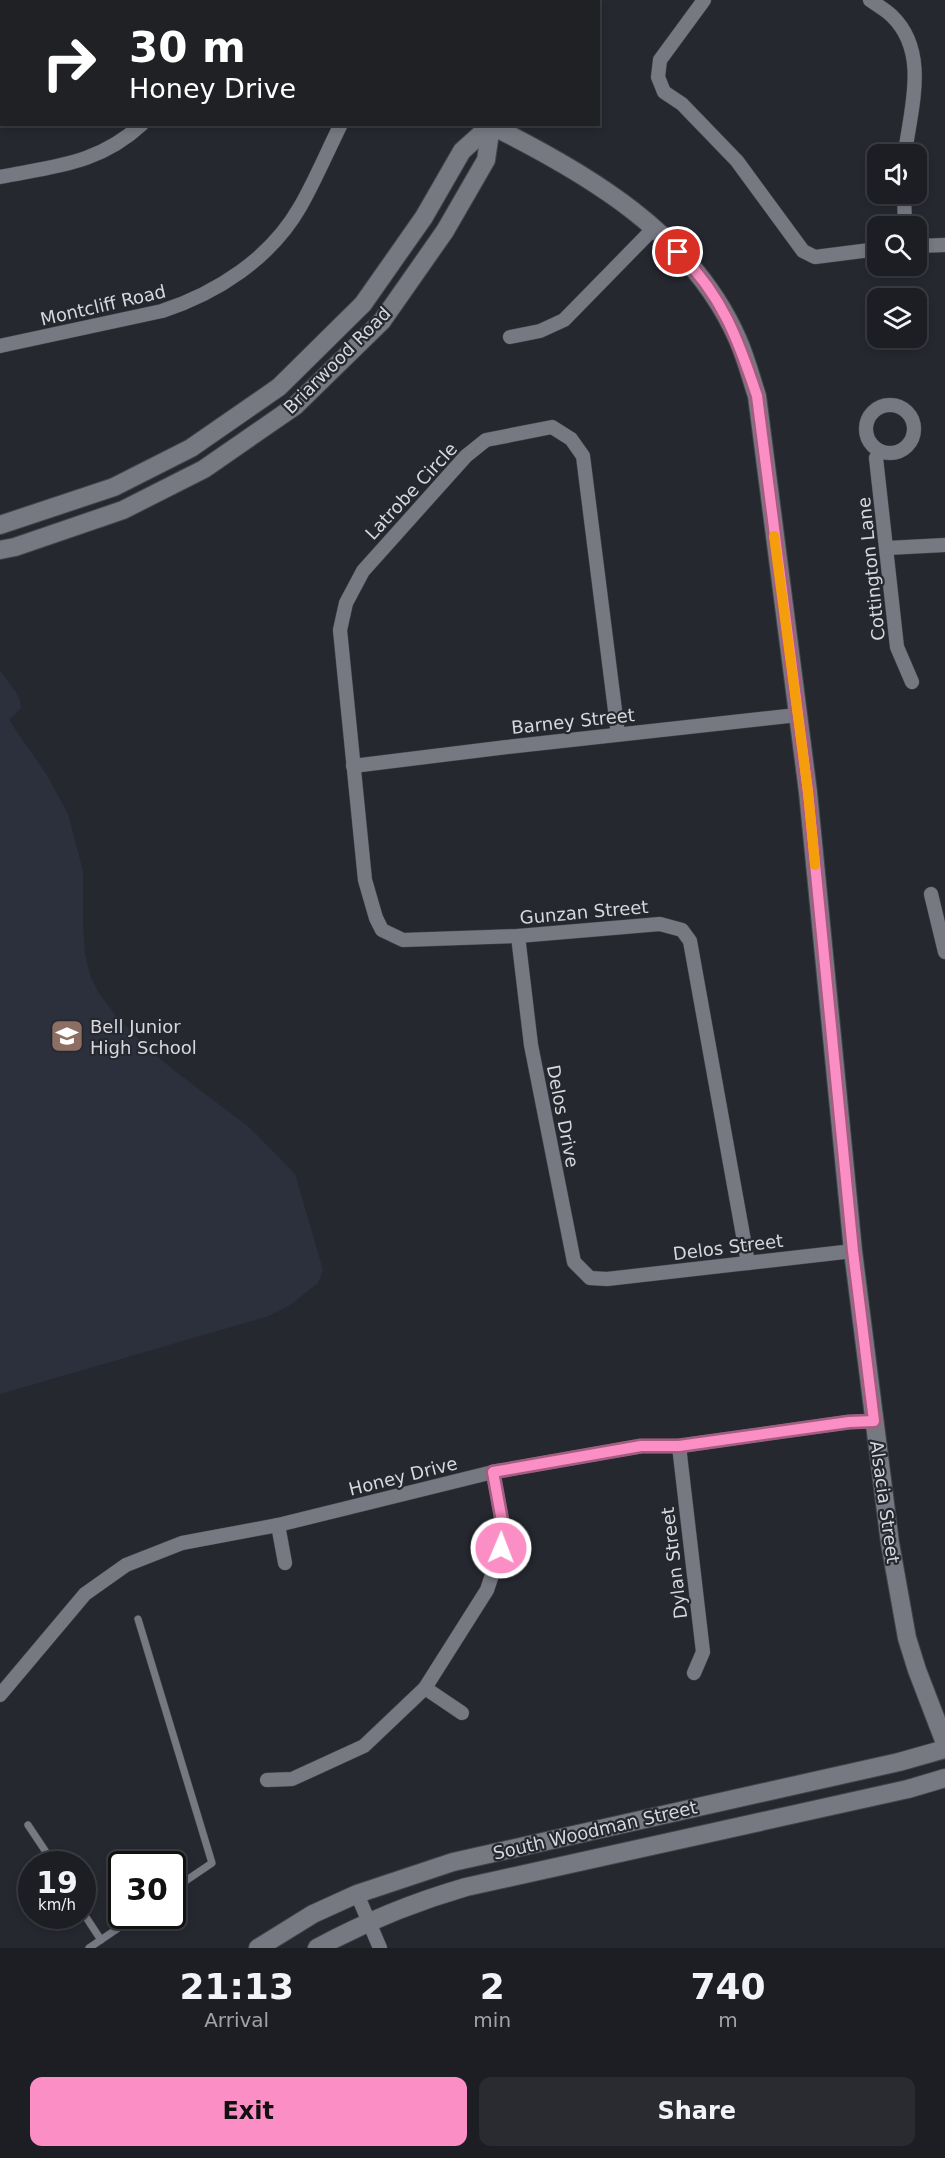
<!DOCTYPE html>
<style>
:root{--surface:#1c1e24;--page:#292b31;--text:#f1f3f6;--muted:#a0a2a6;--line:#3a3c41;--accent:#fb8fc5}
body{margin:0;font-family:"DejaVu Sans",sans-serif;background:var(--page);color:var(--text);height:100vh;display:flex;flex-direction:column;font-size:22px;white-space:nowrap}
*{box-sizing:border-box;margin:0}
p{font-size:20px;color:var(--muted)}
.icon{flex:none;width:33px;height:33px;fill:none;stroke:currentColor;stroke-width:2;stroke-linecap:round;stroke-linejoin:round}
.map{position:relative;height:1948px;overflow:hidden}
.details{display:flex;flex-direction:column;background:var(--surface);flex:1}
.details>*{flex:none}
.guide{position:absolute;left:0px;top:0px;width:600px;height:126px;box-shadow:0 3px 9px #0003,0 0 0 2px var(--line);background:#202124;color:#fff;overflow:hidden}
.fabs{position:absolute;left:867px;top:144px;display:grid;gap:12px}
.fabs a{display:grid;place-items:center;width:60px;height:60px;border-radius:12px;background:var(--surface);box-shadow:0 3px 9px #0003,0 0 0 2px var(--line);font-size:30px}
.speed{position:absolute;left:18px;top:1851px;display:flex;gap:12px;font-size:30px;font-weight:700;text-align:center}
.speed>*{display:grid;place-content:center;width:78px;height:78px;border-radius:50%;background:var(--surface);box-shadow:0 3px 9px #0003,0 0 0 2px var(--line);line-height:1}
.speed small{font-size:15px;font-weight:400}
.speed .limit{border:3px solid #111;border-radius:9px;background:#fff;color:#111}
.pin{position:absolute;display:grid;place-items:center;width:51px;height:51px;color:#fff;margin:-26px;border:3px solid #fff;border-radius:50%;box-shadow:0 2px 6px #0007}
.me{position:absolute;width:66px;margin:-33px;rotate:1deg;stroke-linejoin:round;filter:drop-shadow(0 0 4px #0008)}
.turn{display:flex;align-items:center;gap:21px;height:126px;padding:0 30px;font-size:27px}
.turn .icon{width:78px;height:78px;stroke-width:2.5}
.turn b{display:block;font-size:42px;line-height:51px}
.eta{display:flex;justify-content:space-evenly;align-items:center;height:102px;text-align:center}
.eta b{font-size:36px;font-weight:600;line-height:42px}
.primary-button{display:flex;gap:12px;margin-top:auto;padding:12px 30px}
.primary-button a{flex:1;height:69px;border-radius:12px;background:var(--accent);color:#111;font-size:24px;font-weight:600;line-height:69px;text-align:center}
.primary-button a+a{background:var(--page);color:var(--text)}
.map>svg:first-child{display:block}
.built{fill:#2c303d}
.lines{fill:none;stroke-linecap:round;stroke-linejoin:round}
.lane-casing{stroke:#43454b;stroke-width:8}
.street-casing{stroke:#43454b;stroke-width:15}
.secondary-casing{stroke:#43454b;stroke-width:20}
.lane{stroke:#767982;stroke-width:7}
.street{stroke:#767982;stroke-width:14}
.secondary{stroke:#767982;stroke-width:18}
.route-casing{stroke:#a35d80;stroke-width:15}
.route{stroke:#fb8fc5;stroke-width:10}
.slow{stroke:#f59e0b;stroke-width:10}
.labels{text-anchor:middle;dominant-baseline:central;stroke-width:4.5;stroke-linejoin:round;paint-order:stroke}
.street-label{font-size:18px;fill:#d6d8dd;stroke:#262830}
.poi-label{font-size:18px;fill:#d6d8dd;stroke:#262830;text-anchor:start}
</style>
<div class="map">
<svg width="945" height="1948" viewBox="0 0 945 1948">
<rect width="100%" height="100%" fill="#262830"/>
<polygon class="built" points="0,670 17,694 20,701 21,708 9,720 48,777 68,814 83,871 83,925 85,955 91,978 99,993 116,1016 142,1043 171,1068 250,1128 295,1174 323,1270 318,1283 308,1291 290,1305 269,1316 0,1394"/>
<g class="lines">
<defs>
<g id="lane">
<polyline points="138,1619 212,1863 172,1890"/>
<polyline points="28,1825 54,1864"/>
<polyline points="82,1911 101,1940"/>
<polyline points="89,1948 136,1916"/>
</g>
<g id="street">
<polyline points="704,0 660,60 658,77 664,92 682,104 737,161 803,251 815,257 878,249"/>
<path d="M870,0C877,5 886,10 892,16C930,53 910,110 905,154"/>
<polyline points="218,2 219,0"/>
<polyline points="414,2 415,0"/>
<path d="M0,177C55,166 99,164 142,124"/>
<polyline points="904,194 905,226"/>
<polyline points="916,246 945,245"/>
<polyline points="510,337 540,331 564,320 654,228"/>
<path d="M0,346L162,311C217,293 270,259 300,207C315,181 327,152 341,124"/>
<circle cx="890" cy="429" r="24"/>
<polyline points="880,451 876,458 897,647 912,682"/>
<polyline points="887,548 945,545"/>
<polyline points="618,734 583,456 571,439 552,427 486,440 466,456 363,571 346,603 340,630 365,880 376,918 382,930 403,940 518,936 660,924 682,930 690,941 748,1263"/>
<polyline points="353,766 507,747 797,715"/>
<polyline points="931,894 945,952"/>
<polyline points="518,936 531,1045 574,1262 590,1278 607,1279 853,1251"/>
<polyline points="679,1446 703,1652 694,1673"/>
<polyline points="278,1525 285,1563"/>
<polyline points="425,1688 462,1713"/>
<polyline points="0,1695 85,1594 126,1565 182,1543 278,1525 493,1472 641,1446 679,1446 849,1422 874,1421"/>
<polyline points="267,1780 292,1779 364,1746 425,1688 487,1590 501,1548 502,1521 493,1472"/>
<polyline points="357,1894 380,1948"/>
</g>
<g id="secondary">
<polyline points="268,0 271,2"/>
<polyline points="564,2 564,0"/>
<path d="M488,124C587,173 692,234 738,340C746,358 751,378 757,396L808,792L853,1251L890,1543L907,1638L917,1670L945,1743"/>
<polyline points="0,525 114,487 191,448 279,387 363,304 424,217 462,151 492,124"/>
<polyline points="0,550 15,547 123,510 204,469 295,406 382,321 445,231 486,160 491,126"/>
<polyline points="258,1948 313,1914 357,1894 453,1862 899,1762 945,1749"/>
<path d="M317,1948C365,1922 414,1902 466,1887L908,1789L945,1778"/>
</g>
</defs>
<use href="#lane" class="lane-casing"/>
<use href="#street" class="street-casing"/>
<use href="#secondary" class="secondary-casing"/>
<use href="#lane" class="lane"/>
<use href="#street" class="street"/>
<use href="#secondary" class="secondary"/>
</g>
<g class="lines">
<defs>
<path id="route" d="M501,1548L502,1521L493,1472L641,1446H679L849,1422L874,1421L853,1251L808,792L757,396C738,339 722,295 678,252"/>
</defs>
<use href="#route" class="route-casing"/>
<use href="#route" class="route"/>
<polyline class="slow" points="774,536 808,792 815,865"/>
</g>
<defs>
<symbol id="school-square" viewBox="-11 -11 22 22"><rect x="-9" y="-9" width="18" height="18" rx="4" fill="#8d6e63" stroke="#262830"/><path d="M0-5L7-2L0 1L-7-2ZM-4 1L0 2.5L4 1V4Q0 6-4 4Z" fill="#fff"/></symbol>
</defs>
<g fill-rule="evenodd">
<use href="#school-square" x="48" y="1017" width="38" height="38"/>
</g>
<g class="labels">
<g class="street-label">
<text transform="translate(103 305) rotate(-13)">Montcliff Road</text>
<text transform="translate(337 360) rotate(-45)">Briarwood Road</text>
<text transform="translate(411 491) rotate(-47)">Latrobe Circle</text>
<text transform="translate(871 569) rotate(-96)">Cottington Lane</text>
<text transform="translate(573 721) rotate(-6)">Barney Street</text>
<text transform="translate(584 912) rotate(-5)">Gunzan Street</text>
<text transform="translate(563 1116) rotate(79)">Delos Drive</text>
<text transform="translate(728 1247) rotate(-7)">Delos Street</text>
<text transform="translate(403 1476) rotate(-14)">Honey Drive</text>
<text transform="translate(885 1502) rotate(82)">Alsacia Street</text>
<text transform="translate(674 1563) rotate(-97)">Dylan Street</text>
<text transform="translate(595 1830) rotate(-13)">South Woodman Street</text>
</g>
<g class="poi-label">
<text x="90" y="1026">Bell Junior<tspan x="90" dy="21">High School</tspan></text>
</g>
</g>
</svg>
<div class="fabs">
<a><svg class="icon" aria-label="sound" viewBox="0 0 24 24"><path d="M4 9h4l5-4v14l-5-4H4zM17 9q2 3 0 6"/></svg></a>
<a><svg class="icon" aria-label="search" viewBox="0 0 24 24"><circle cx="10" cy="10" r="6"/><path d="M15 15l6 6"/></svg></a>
<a><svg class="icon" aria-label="layers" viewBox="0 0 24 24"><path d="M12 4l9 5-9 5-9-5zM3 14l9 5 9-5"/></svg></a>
</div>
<div class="speed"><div>19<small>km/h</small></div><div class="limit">30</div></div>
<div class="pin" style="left:678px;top:252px;background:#d93025"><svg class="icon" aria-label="arrive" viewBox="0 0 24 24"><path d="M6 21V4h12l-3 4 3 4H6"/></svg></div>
<svg class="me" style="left:501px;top:1548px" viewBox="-20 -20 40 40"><circle r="17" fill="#fb8fc5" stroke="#fff" stroke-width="3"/><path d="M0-11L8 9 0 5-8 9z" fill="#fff"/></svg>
<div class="guide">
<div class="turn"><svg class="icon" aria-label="right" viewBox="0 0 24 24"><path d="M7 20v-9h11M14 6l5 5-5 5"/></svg><div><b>30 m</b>Honey Drive</div></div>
</div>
</div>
<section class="details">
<div class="eta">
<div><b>21:13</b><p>Arrival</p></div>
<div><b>2</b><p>min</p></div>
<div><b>740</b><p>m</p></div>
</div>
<div class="primary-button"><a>Exit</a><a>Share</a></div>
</section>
